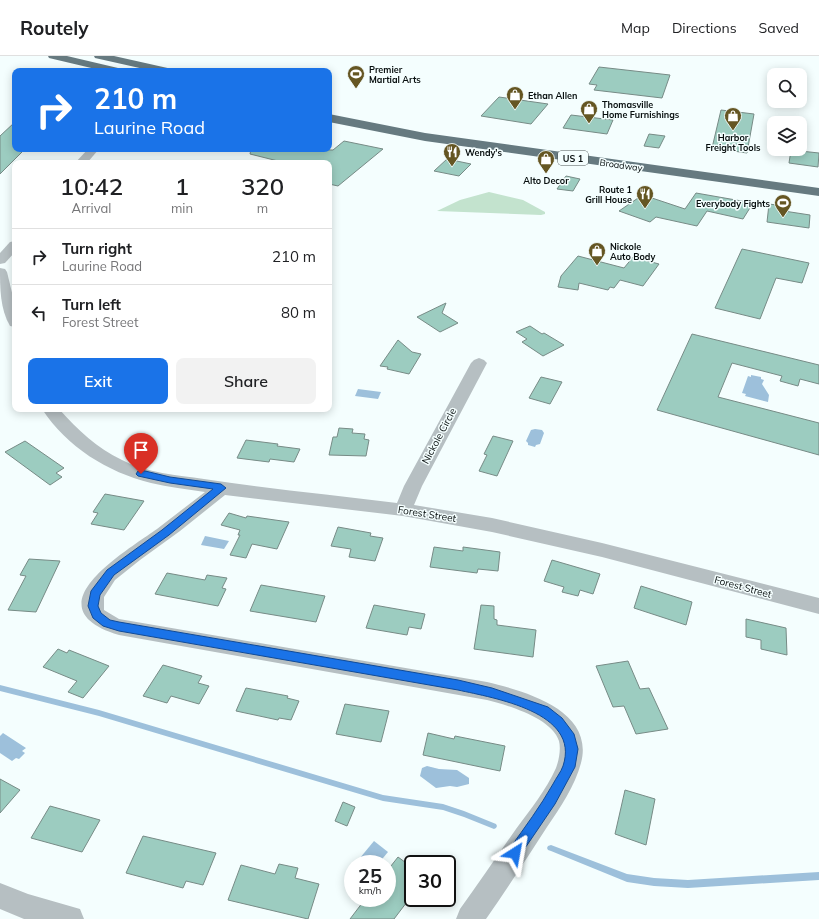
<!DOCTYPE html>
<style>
:root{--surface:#fff;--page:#f2f2f2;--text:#202124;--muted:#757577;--line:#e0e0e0;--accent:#1a73e8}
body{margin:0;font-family:Mulish,sans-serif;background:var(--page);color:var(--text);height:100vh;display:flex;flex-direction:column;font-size:15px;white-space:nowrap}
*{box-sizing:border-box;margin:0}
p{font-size:13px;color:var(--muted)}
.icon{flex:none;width:22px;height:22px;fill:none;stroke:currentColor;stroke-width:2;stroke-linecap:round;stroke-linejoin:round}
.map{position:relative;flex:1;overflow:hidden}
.panel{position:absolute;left:12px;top:104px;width:320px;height:252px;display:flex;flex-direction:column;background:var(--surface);border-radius:8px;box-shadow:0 2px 10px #0003}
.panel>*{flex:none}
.guide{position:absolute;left:12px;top:12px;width:320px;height:84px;border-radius:8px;box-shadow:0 2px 10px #0003;background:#1a73e8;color:#fff;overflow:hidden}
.fabs{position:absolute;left:767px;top:12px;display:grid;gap:8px}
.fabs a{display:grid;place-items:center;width:40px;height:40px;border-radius:8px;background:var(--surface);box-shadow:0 2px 10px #0003;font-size:20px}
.speed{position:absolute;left:344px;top:799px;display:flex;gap:8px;font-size:20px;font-weight:700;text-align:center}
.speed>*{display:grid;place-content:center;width:52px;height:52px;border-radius:50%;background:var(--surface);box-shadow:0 2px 10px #0003;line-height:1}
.speed small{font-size:10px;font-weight:400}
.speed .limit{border:2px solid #111;border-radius:6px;background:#fff;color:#111}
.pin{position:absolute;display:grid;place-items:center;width:34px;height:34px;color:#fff;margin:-41px -17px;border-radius:50% 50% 50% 0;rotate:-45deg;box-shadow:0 0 4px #0007}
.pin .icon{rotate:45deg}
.me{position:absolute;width:44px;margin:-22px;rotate:34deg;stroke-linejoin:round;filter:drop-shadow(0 0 3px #0008)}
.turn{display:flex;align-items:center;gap:14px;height:84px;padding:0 16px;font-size:18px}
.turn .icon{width:52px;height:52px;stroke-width:2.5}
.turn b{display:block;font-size:28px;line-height:34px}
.eta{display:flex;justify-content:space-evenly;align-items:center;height:68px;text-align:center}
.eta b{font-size:24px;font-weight:600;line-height:28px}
.cta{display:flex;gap:8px;margin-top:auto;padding:8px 16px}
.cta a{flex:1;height:46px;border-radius:8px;background:var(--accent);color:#fff;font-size:16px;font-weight:600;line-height:46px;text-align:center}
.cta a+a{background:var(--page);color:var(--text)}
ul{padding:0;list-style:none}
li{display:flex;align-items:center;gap:12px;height:56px;padding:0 16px;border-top:1px solid var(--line)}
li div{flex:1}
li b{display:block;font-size:15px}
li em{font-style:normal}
header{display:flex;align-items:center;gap:24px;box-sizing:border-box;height:56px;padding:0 20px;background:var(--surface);border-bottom:1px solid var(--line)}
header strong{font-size:19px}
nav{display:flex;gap:22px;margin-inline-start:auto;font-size:14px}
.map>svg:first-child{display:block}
.green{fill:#c3e3ce}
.water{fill:#9dc0db}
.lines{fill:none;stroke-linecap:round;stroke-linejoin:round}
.stream{fill:#9dc0db;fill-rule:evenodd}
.building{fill:#9cccc0;stroke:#778b86}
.minor{fill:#b6bfc2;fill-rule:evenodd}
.highway{fill:#667a80;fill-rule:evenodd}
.route{fill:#1a73e8;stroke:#114b97}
.labels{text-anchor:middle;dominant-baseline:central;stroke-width:3;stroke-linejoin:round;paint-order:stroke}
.far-poi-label{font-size:9px;font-weight:bold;fill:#060d0d;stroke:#f4fefe;text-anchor:start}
.shield{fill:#f4fefe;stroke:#4d5555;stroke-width:1}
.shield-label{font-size:9px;font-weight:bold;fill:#060d0d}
.far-street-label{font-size:9px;fill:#060d0d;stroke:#f4fefe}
.street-label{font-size:10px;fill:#060d0d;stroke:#f4fefe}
</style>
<header>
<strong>Routely</strong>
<nav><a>Map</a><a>Directions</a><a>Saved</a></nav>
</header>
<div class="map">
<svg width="819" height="863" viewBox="0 0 819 863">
<rect width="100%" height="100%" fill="#f4fefe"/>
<polygon class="green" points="489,136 523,144 545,156 545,158 541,159 437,155 460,144"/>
<g class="water">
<polygon points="751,319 761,321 761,323 764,324 762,328 769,339 768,346 745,340 746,338 742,337 748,320 751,321"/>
<polygon points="358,333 381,336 378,343 355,340"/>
<polygon points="535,373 542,374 544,377 540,388 536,389 535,391 528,389 528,387 526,385 531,374"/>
<polygon points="205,480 229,485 224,493 201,489"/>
<polygon points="3,677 26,692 22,695 25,697 19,703 16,702 12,705 0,697 0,680"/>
<polygon points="427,710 439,713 457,714 469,722 469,728 457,731 450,730 436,732 420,720 422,712"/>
<polygon points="374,785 388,796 378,808 355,808"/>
</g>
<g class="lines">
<g class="stream">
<polygon points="0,629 99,654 383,739 443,748 464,755 496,768 497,770 496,772 494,773 464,761 443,754 383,745 99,660 0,635"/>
<polygon points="551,789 627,818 654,822 688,824 819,816 819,824 688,832 654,830 627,826 551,795 548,794 547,792 548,790"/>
</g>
</g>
<g class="building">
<polygon points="599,11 670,19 662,42 594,34 597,29 589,28"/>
<polygon points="499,41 548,48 531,68 481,60"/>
<polygon points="721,54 754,58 747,97 712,92"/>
<polygon points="571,59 613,64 607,78 563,72"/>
<polygon points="15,66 15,93 25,93 0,118 0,80"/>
<polygon points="649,78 665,80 659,92 644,90"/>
<polygon points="344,85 383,93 338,130 329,128 329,107 286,107 250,98 251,93 333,94"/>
<polygon points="791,94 819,97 818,111 789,107"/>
<polygon points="447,103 471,108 459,120 434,115"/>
<polygon points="566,120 580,123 573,135 557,133"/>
<polygon points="696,137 753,147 743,163 707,155 697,170 656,161 650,166 619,155 641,140 650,143 652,142 685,153"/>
<polygon points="769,148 784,150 784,155 810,159 809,172 767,166"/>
<polygon points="742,193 809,207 802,227 776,222 760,263 715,252"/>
<polygon points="578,200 624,212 633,201 659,208 643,230 620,224 614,232 610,231 608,234 579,227 578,234 558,231 561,220"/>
<polygon points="446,247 442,257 458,267 440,276 417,261"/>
<polygon points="530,270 542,278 544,277 564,289 543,300 522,286 527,283 516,276"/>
<polygon points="692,278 819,309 819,328 800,323 798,330 780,325 782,320 732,307 718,341 819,367 819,399 657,354"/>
<polygon points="398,284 412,296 421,298 409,318 387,313 388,311 380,310"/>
<polygon points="541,321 562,326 550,348 529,342"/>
<polygon points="339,372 353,373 352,377 365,378 364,383 369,384 366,400 329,399 333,381 337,381"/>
<polygon points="493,380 513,385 497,420 479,415 487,399 484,398"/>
<polygon points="246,384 278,388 277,390 300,393 294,406 270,403 269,406 237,402"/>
<polygon points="25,385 64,412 56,417 62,421 50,429 5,396"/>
<polygon points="105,438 144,445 124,474 91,468 98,457 93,456"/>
<polygon points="229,457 246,462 247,460 289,466 277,493 252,488 246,502 230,499 240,479 238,479 240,474 221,469"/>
<polygon points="338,471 371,477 370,480 383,482 375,505 349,501 351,493 331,490"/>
<polygon points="434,491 463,495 463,491 500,496 498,515 478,513 477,517 430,511"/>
<polygon points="29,503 60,505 36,556 8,554 26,520 20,519"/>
<polygon points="552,504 600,518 593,538 580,534 578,540 562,536 564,531 544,525"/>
<polygon points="167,517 205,524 207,519 227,522 222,532 226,533 218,550 155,538"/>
<polygon points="261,529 325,540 316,566 250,555"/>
<polygon points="641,530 692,546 686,569 634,552"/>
<polygon points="374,549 425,558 421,573 409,571 407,579 366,572"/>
<polygon points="481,549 494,550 494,563 497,564 497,569 536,574 533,601 474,593"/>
<polygon points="746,563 786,572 787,599 761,593 761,584 746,581"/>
<polygon points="58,593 67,597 69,594 109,610 83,642 68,636 77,625 43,611"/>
<polygon points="628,605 640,633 649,632 668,673 636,678 624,650 613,651 596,610"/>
<polygon points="163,609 202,620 198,627 209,630 199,648 171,640 167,647 143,640"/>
<polygon points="246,632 288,640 287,642 299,645 291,664 279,662 278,664 236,655"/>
<polygon points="345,648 389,655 381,686 336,678"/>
<polygon points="428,677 454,683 455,680 505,690 500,715 423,699"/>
<polygon points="0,723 20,734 0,757"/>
<polygon points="625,734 655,743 646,789 615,778"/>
<polygon points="343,746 355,751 347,770 335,765"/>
<polygon points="50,750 100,764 82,796 31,782"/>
<polygon points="143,780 216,797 203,829 186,825 183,832 126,817"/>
<polygon points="398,801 413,812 413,838 394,863 350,863 366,842 387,842 387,815"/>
<polygon points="279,808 298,812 295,822 319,828 308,863 228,844 241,809 275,818"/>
</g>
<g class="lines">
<g class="minor">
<polygon points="88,93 99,93 87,107 75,107"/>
<polygon points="15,185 15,196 5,207 0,208 0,197 10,186"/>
<path d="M0,212L5,213L7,216L15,249V271L10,270C0,253 0,232 0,212Z"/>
<path d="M479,302L484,304L487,307L422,430L414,449L492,462L602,487L819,542V558L602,501L492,476L403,460L225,439L180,475L140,504L115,524L104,541V554L119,563L487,626C524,635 595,654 581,707C575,730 560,752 547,771C527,802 507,833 486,863H456L460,853C479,827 497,800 516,773C530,754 546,734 556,712C559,704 561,693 559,685C552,662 507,649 487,644L119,579C30,552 123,497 157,473C173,461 189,448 205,436C187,433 168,431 151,427C107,416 67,391 42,353H59C78,374 97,392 122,404C147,417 177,419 204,423C268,433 333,439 397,447L404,430L471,307L474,304Z"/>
<polygon points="0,827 28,838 80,853 84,863 24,863 0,853"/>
</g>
<g class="highway">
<polygon points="48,0 67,0 118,12 120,14 104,15 49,2"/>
<polygon points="94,0 114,0 172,13 174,15 153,15 95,2"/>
<polygon points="329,58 425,77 819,132 819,140 425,85 329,66"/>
</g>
</g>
<path class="route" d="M141,414L170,421L221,428L226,432L169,479L114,519L100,539L98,550L101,557L110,564L119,566L458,624L492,632L548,651L562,662L574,678L578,693L575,711L555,748L519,801L515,803L510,801L508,797L510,792C525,771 540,751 553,728C556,722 561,716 563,710C581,656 494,642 458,634L119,575L103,570L93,562L88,550L91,535L107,514L162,474L213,433L170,427L138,420L136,418L138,415Z"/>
<defs>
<symbol id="stadium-pin" viewBox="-11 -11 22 30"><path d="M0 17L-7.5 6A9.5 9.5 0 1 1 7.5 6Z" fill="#655623" stroke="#f4fefe"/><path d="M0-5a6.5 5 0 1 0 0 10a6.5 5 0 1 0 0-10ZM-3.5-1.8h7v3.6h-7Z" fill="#fff"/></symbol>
<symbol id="shop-pin" viewBox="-11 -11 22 30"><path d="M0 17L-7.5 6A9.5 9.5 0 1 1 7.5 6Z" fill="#655623" stroke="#f4fefe"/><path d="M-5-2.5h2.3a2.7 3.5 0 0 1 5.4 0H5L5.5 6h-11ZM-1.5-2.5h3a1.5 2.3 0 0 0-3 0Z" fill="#fff"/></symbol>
<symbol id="restaurant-pin" viewBox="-11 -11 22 30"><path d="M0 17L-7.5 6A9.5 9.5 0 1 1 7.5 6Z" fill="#655623" stroke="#f4fefe"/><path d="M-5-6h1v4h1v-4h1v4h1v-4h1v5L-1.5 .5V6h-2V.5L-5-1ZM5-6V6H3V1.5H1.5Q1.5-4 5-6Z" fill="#fff"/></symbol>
</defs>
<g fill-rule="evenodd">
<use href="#stadium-pin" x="346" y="8" width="20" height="27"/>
<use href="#shop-pin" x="505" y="29" width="20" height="27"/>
<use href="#shop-pin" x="579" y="43" width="20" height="27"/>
<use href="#shop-pin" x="723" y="50" width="20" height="27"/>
<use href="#restaurant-pin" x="442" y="86" width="20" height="27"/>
<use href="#shop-pin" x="536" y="93" width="20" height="27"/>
<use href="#restaurant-pin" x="635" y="128" width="20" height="27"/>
<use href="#stadium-pin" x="773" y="137" width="20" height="27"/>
<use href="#shop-pin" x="587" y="185" width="20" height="27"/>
</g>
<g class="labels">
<g class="far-poi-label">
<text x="369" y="13">Premier<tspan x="369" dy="10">Martial Arts</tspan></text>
<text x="528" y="39">Ethan Allen</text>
<text x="602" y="48">Thomasville<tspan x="602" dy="10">Home Furnishings</tspan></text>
<text x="733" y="81" text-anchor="middle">Harbor<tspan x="733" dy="10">Freight Tools</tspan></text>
<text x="465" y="96">Wendy's</text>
<text x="546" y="124" text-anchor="middle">Alto Decor</text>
<text x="632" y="133" text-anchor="end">Route 1<tspan x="632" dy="10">Grill House</tspan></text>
<text x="770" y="147" text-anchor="end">Everybody Fights</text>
<text x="610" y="190">Nickole<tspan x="610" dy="10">Auto Body</tspan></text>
</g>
<rect class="shield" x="558" y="95" width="30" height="14" rx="3"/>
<g class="shield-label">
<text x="573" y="102">US 1</text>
</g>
<g class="far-street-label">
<text transform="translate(621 109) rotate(8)">Broadway</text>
</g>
<g class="street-label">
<text transform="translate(439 380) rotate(-62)">Nickole Circle</text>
<text transform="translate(427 458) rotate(9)">Forest Street</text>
<text transform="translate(743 531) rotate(15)">Forest Street</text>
</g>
</g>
</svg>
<div class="fabs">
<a><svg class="icon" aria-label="search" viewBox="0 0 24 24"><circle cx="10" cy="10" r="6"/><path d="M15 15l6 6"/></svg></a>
<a><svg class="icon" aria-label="layers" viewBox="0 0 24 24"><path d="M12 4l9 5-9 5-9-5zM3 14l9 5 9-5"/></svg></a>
</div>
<div class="speed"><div>25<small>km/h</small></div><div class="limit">30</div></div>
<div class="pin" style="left:141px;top:418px;background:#d93025"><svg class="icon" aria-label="arrive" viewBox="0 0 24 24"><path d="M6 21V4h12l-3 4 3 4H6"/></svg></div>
<svg class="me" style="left:515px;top:797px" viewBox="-20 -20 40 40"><path d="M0-17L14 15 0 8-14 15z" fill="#1a73e8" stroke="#fff" stroke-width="4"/></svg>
<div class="guide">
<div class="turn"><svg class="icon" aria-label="right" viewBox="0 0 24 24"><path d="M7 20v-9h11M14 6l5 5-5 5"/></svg><div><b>210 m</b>Laurine Road</div></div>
</div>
<section class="panel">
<div class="eta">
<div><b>10:42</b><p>Arrival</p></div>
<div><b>1</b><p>min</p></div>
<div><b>320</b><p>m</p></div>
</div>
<ul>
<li><svg class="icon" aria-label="right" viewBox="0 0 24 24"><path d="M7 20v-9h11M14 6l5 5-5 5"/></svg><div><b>Turn right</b><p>Laurine Road</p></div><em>210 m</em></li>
<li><svg class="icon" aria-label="left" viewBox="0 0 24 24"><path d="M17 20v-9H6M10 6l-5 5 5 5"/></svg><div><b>Turn left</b><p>Forest Street</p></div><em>80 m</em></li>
</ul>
<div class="cta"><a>Exit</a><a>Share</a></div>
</section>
</div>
